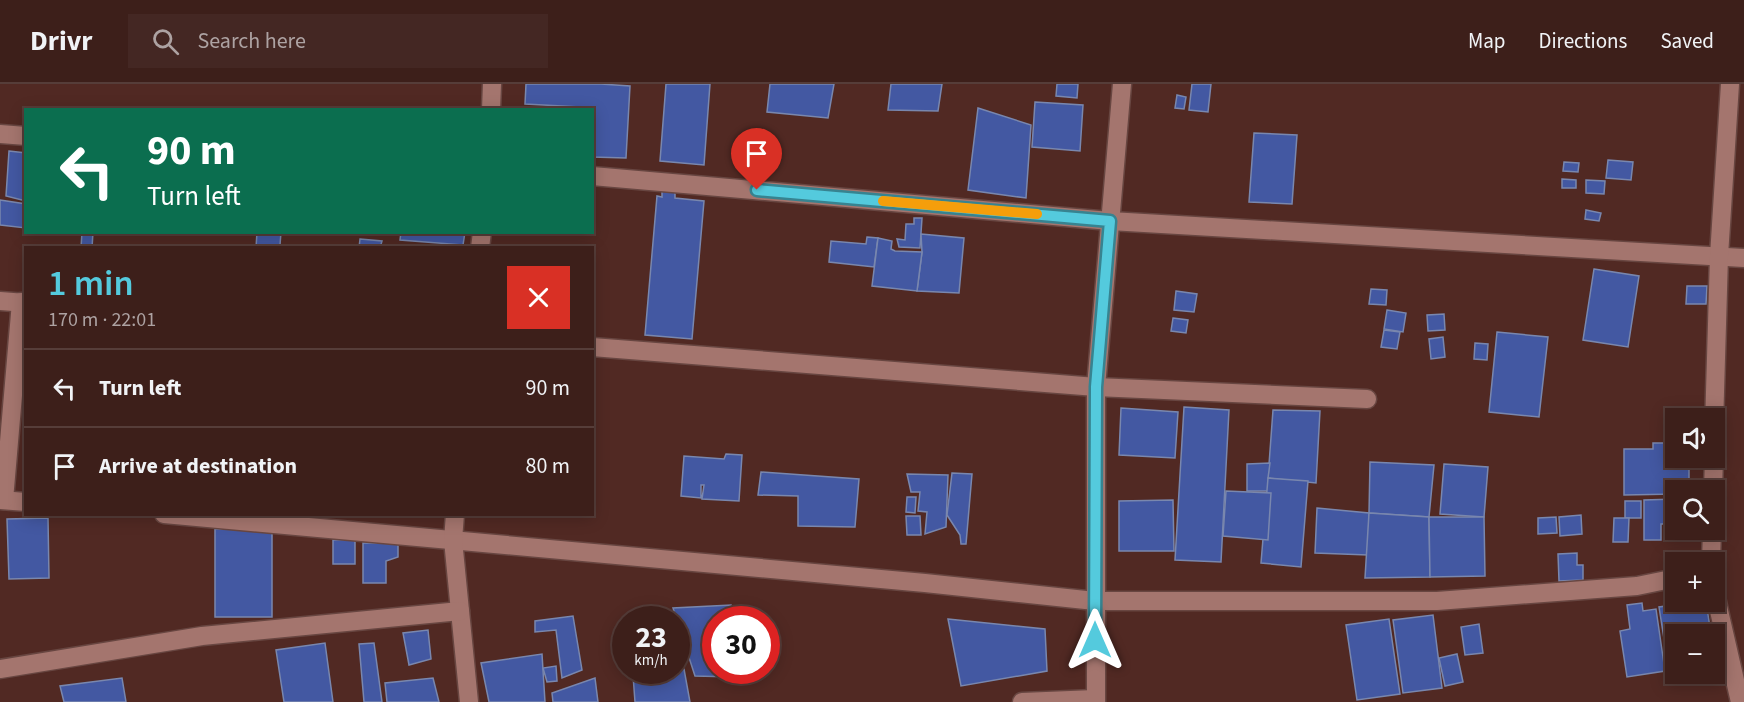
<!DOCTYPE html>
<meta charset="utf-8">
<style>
:root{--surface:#3d1f1a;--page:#442723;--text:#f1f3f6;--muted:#ada2a2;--line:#563d39;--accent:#54cadd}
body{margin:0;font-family:"Source Sans 3",sans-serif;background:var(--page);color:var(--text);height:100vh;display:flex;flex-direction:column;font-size:22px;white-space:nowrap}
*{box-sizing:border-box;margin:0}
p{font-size:20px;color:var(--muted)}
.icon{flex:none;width:33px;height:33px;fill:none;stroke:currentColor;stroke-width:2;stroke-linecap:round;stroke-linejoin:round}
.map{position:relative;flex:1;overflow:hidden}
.panel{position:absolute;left:24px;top:162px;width:570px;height:270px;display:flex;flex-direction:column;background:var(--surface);border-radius:0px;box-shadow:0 3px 15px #0003,0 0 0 2px var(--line)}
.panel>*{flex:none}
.guide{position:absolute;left:24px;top:24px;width:570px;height:126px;border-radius:0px;box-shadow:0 3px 15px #0003,0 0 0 2px var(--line);background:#0b6e4f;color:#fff;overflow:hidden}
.buttons{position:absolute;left:1665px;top:324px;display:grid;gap:12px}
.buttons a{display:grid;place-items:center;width:60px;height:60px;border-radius:0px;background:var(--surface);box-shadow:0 3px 15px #0003,0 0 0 2px var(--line);font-size:30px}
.speed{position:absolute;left:612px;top:522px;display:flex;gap:12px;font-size:30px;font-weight:700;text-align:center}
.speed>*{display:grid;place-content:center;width:78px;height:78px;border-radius:50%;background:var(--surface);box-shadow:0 3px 15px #0003,0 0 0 2px var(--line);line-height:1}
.speed small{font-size:15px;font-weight:400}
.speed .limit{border:9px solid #d22;background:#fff;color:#111}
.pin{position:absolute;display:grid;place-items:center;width:51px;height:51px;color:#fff;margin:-62px -26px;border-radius:50% 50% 50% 0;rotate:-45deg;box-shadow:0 0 6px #0007}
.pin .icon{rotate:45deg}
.me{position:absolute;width:66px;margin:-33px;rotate:0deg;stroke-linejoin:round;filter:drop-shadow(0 0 4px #0008)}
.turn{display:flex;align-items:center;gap:21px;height:126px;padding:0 24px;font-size:27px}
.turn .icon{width:78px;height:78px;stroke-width:2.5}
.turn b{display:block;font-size:42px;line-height:51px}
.round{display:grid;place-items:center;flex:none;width:63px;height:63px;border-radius:0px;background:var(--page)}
.head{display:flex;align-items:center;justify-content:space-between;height:102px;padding:0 24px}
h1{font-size:36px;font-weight:600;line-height:45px;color:var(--accent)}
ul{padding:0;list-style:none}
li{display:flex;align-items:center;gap:18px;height:78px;padding:0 24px;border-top:2px solid var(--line)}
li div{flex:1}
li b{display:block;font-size:22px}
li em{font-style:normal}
header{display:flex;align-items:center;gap:36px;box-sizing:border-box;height:84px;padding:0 30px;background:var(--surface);border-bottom:2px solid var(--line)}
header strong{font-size:28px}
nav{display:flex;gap:33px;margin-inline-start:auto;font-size:21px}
.search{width:420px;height:54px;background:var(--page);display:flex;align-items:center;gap:15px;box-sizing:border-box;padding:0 21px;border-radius:0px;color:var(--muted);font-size:22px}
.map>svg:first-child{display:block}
.building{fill:#4358a2;stroke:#7987ae;stroke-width:1.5}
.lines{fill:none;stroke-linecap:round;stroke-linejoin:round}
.minor-casing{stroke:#684641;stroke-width:21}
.minor{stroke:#a4756e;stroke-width:18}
.route-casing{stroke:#378390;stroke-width:15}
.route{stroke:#54cadd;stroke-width:10}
.slow{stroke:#f59e0b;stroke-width:10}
</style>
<header>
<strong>Drivr</strong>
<div class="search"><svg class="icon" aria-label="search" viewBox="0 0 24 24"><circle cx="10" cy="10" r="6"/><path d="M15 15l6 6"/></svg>Search here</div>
<nav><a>Map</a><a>Directions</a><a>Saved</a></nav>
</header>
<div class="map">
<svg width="1744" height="618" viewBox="0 0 1744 618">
<rect width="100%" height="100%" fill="#512923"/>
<g class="building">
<polygon points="526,0 601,0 630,2 626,74 592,73 592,26 580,26 580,23 525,20"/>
<polygon points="666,0 710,0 704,81 660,77"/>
<polygon points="770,0 834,0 828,34 767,28"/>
<polygon points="891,0 942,0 938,27 888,26"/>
<polygon points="1057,0 1078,0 1077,14 1056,12"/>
<polygon points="1192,0 1211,0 1208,28 1189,26"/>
<polygon points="1177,11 1186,13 1184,25 1175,24"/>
<polygon points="1035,18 1083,21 1080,67 1032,63"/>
<polygon points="978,24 1031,41 1026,114 968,106"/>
<polygon points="1254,49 1297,51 1292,120 1249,118"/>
<polygon points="9,67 26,69 26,117 6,112"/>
<polygon points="1608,76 1633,78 1631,96 1606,94"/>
<polygon points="1564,78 1579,79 1578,88 1563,87"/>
<polygon points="1562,95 1576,96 1576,104 1562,104"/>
<polygon points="1586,96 1605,97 1604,110 1586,109"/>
<polygon points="662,106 675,107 675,114 704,117 692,255 645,251 657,112 662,113"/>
<polygon points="0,116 26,120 26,144 0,141"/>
<polygon points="1586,126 1601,129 1599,137 1585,135"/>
<polygon points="914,134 922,134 920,164 899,163 897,155 905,156 906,140 914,140"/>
<polygon points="82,148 93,148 92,164 81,164"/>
<polygon points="257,148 281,148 280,161 289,164 256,164"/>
<polygon points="401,148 465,148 463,161 400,156"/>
<polygon points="921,150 964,154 959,209 917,207 922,168"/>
<polygon points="867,153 878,154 874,183 829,178 831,157 866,160"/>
<polygon points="878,154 892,157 891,165 895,167 922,168 917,207 872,202"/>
<polygon points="360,155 382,157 380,164 359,164"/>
<polygon points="1594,185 1639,192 1628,263 1583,256"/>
<polygon points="1687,202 1707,202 1706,220 1686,220"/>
<polygon points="1371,205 1387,206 1386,221 1369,220"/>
<polygon points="1176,207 1197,210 1194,228 1174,226"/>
<polygon points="1387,226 1406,229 1403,248 1384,245"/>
<polygon points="1444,230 1445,246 1428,247 1427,231"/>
<polygon points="1173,234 1188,236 1186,249 1171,247"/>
<polygon points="1384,246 1400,248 1397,265 1381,263"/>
<polygon points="1497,248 1548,253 1539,333 1489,328"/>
<polygon points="1443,253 1445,273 1431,275 1429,255"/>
<polygon points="1475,259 1488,260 1487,276 1474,275"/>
<polygon points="1184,323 1229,326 1221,478 1175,476"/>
<polygon points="1121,324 1178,328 1175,374 1119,371"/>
<polygon points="1273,326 1320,327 1316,399 1268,394"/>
<polygon points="1653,359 1676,359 1676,374 1682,374 1682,382 1689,382 1689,406 1676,406 1676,410 1624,411 1624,365 1653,365"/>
<polygon points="726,370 742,371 739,417 702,415 704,401 701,401 701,414 681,412 684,372 724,375"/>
<polygon points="1370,378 1434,381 1429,433 1369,429"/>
<polygon points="1270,379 1268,394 1270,407 1247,407 1247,380"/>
<polygon points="1444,380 1488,383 1484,433 1440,430"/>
<polygon points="761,388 859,395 855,443 798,442 798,412 758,411"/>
<polygon points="952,389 972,390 966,460 961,460 960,451 947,431"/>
<polygon points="907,390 948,391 946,443 925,450 927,428 918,427 920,408 911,408"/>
<polygon points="1268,394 1308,397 1301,483 1261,479"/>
<polygon points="1226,407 1271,409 1268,456 1223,452"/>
<polygon points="907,413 916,413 915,429 906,428"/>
<polygon points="1676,415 1676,440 1661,440 1661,456 1644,456 1644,416"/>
<polygon points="1173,416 1174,467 1119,467 1119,417"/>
<rect x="1625" y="417" width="16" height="17"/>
<polygon points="1317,424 1369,429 1368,471 1315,469"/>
<polygon points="1369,429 1429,433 1430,493 1365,494"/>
<polygon points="1581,431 1582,450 1560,452 1559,433"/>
<polygon points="906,432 920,432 921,451 907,451"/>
<polygon points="1429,433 1484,433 1485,492 1430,493"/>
<polygon points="1556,433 1557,449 1538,450 1538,434"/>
<polygon points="48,434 49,494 9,495 7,435"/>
<polygon points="1614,434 1629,434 1628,458 1613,458"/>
<rect x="215" y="445" width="57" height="88"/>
<polygon points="355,455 355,480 333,480 333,456"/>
<polygon points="363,459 398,459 398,473 386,477 386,499 363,499"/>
<polygon points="1577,469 1577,481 1583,481 1583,496 1559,497 1558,470"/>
<polygon points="1696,518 1706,518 1711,550 1676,550 1676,590 1692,590 1670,593 1659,523"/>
<polygon points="1642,519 1643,527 1656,525 1665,587 1627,593 1620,547 1630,545 1627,521"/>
<polygon points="731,521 731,536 716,536 716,586 734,586 734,593 695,592 673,524"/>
<polygon points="1433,531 1442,604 1403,609 1393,536"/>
<polygon points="573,532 582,586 562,594 556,546 535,548 535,537"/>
<polygon points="948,535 1045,545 1047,587 961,602"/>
<polygon points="1389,535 1400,610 1357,616 1346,541"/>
<polygon points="1479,540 1483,569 1465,571 1461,543"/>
<polygon points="428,546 431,575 409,581 403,549"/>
<polygon points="325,559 333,618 284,618 276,566"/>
<polygon points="374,559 382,618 364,618 359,560"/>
<polygon points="542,570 545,618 489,618 481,579"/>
<polygon points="1457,570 1463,598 1445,602 1439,574"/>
<polygon points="556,582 557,597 547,598 543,584"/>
<polygon points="684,585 690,618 635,618 633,591"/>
<polygon points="122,594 126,618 64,618 60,602"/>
<polygon points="433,594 439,618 387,618 385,599"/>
<polygon points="595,594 598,618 553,618 552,609"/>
</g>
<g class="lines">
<defs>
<g id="minor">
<polyline points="491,26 492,0"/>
<polyline points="0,50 26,52"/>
<polyline points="592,92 1110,137 1744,174"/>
<polyline points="480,164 482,148"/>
<polyline points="0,217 26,219"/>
<polyline points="592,263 1096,303 1367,315"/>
<polyline points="1714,342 1719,172 1730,0"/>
<polyline points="1713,406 1714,374"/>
<polyline points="0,416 26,418"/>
<polyline points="4,416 21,218"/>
<polyline points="164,430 925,499 1095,517 1437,517 1637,502 1676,494"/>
<polyline points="455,430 453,456 469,618"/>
<polyline points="1711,478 1712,446"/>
<polyline points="1714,505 1740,618"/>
<polyline points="0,585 202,552 460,527"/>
<polyline points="1022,618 1095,615"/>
<polyline points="1096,618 1096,303 1122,0"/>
</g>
</defs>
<use href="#minor" class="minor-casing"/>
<use href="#minor" class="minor"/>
</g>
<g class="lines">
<defs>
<polyline id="route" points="757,106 1110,137 1096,303 1095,556"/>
</defs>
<use href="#route" class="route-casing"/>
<use href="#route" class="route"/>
<polyline class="slow" points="883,117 1037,130"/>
</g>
</svg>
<div class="buttons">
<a><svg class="icon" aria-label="sound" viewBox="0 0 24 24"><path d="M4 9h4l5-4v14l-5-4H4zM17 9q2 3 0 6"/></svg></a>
<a><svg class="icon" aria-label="search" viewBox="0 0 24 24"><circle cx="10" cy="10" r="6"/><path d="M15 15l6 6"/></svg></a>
<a>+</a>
<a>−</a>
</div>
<div class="speed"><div>23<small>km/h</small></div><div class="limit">30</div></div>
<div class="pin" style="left:757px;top:106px;background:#d93025"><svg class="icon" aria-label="arrive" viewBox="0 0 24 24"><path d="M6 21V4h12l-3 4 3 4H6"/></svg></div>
<svg class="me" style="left:1095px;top:556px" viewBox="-20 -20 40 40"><path d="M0-17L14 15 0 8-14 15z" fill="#54cadd" stroke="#fff" stroke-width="4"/></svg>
<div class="guide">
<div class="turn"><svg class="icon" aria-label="left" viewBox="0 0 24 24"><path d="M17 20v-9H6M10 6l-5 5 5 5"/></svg><div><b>90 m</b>Turn left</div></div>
</div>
<section class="panel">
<div class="head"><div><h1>1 min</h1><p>170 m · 22:01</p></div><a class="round" style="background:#d93025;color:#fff"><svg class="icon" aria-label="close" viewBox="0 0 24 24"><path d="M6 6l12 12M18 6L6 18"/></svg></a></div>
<ul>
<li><svg class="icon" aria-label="left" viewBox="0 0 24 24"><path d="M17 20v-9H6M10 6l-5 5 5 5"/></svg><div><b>Turn left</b></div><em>90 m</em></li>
<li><svg class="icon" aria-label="arrive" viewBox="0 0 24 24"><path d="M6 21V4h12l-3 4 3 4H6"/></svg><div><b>Arrive at destination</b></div><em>80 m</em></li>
</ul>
</section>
</div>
